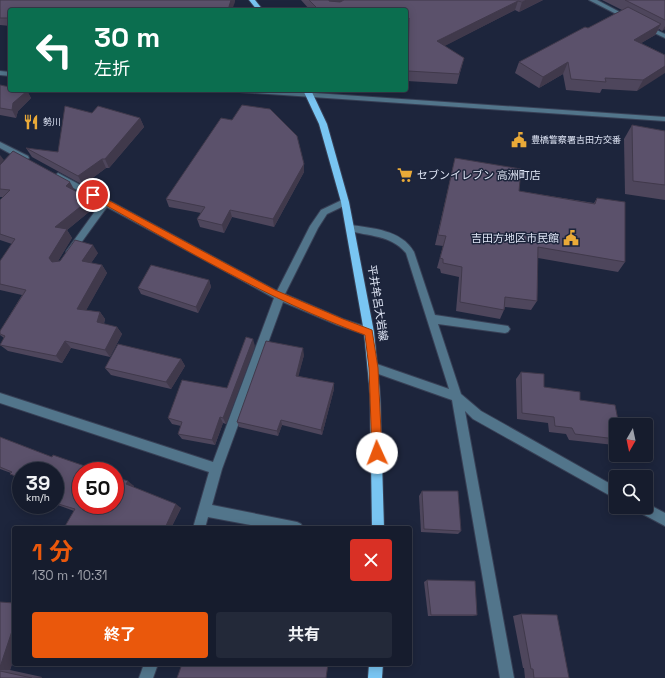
<!DOCTYPE html>
<html lang="ja">
<meta charset="utf-8">
<style>
:root{--surface:#161c2d;--page:#232939;--text:#f1f3f6;--muted:#9ea1aa;--line:#353a49;--accent:#ea580c}
body{margin:0;font-family:"Space Grotesk","Noto Sans JP",sans-serif;background:var(--page);color:var(--text);height:100vh;display:flex;flex-direction:column;font-size:15px;white-space:nowrap}
*{box-sizing:border-box;margin:0}
p{font-size:13px;color:var(--muted)}
.icon{flex:none;width:22px;height:22px;fill:none;stroke:currentColor;stroke-width:2;stroke-linecap:round;stroke-linejoin:round}
.map{position:relative;flex:1;overflow:hidden}
.drawer{position:absolute;left:12px;top:526px;width:400px;height:140px;display:flex;flex-direction:column;background:var(--surface);border-radius:4px;box-shadow:0 2px 10px #0003,0 0 0 1px var(--line)}
.drawer>*{flex:none}
.top-card{position:absolute;left:8px;top:8px;width:400px;height:84px;border-radius:4px;box-shadow:0 2px 10px #0003,0 0 0 1px var(--line);background:#0b6e4f;color:#fff;overflow:hidden}
.needle{width:26px;rotate:189deg}
.controls{position:absolute;left:609px;top:418px;display:grid;gap:8px}
.controls a{display:grid;place-items:center;width:44px;height:44px;border-radius:4px;background:var(--surface);box-shadow:0 2px 10px #0003,0 0 0 1px var(--line);font-size:20px}
.speed{position:absolute;left:12px;top:462px;display:flex;gap:8px;font-size:20px;font-weight:700;text-align:center}
.speed>*{display:grid;place-content:center;width:52px;height:52px;border-radius:50%;background:var(--surface);box-shadow:0 2px 10px #0003,0 0 0 1px var(--line);line-height:1}
.speed small{font-size:10px;font-weight:400}
.speed .limit{border:6px solid #d22;background:#fff;color:#111}
.pin{position:absolute;display:grid;place-items:center;width:34px;height:34px;color:#fff;margin:-17px;border:2px solid #fff;border-radius:50%;box-shadow:0 1px 4px #0007}
.me{position:absolute;width:44px;margin:-22px;rotate:358deg;stroke-linejoin:round;filter:drop-shadow(0 0 3px #0008)}
.turn{display:flex;align-items:center;gap:14px;height:84px;padding:0 20px;font-size:18px}
.turn .icon{width:52px;height:52px;stroke-width:2.5}
.turn b{display:block;font-size:28px;line-height:34px}
.round{display:grid;place-items:center;flex:none;width:42px;height:42px;border-radius:4px;background:var(--page)}
.summary{display:flex;align-items:center;justify-content:space-between;height:68px;padding:0 20px}
h1{font-size:24px;font-weight:700;line-height:30px;color:var(--accent)}
.primary-button{display:flex;gap:8px;margin-top:auto;padding:8px 20px}
.primary-button a{flex:1;height:46px;border-radius:4px;background:var(--accent);color:#fff;font-size:16px;font-weight:700;line-height:46px;text-align:center}
.primary-button a+a{background:var(--page);color:var(--text)}
.map>svg:first-child{display:block}
.lines{fill:none;stroke-linecap:round;stroke-linejoin:round}
.minor-casing{stroke:#384056;stroke-width:2}
.major-casing{stroke:#384056;stroke-width:2}
.minor{fill:#52758b;fill-rule:evenodd}
.major{fill:#79c5f2;fill-rule:evenodd}
.wall{fill:#4e465c}
.shaded-wall{fill:#40394b}
.building{fill:#5b516b;stroke:#40394b}
.route{fill:#ea580c;stroke:#983908}
.labels{text-anchor:middle;dominant-baseline:central;stroke-width:3;stroke-linejoin:round;paint-order:stroke}
.far-poi-label{font-size:9px;fill:#e0e6f6;stroke:#1d253c;text-anchor:start}
.poi-label{font-size:11px;fill:#e0e6f6;stroke:#1d253c;text-anchor:start}
.street-label{font-size:11px;fill:#e0e6f6;stroke:#1d253c}
</style>
<div class="map">
<svg width="665" height="678" viewBox="0 0 665 678">
<rect width="100%" height="100%" fill="#1d253c"/>
<g class="lines">
<defs>
<g id="minor">
<polygon points="589,0 597,0 633,19 628,20"/>
<polygon points="642,25 646,25 665,34 665,38 642,27"/>
<polygon points="0,71 10,72 10,76 0,75"/>
<polygon points="235,90 271,90 665,117 665,121 239,92"/>
<polygon points="0,142 28,156 29,158 25,161 22,160 0,148"/>
<polygon points="58,173 277,291 310,226 321,210 342,200 348,200 348,204 327,214 318,228 285,294 343,319 373,329 374,332 373,335 369,336 337,325 283,302 222,469 212,505 297,522 301,524 303,528 266,528 208,517 205,528 193,528 209,472 0,403 0,393 213,462 274,298 107,207 73,254 67,254 66,252 67,250 101,203 55,178 54,176"/>
<path d="M350,225C372,228 402,230 414,252L435,315L508,326L510,329L508,332L505,333L438,324L461,394L481,411L616,487V499L473,419L465,411L514,678H500L452,400L370,371L369,368L370,365L374,363L449,389L406,253C390,234 369,237 347,230L346,228L347,226Z"/>
<polygon points="646,503 665,513 665,526 637,511 635,507 646,507"/>
<polygon points="144,664 158,664 153,678 139,678"/>
</g>
<g id="major">
<polygon points="249,0 255,0 263,10 257,10"/>
<polygon points="303,90 311,90 327,124 349,202 374,332 380,394 384,528 372,528 370,394 364,332 341,202 319,124"/>
<polygon points="369,664 383,664 382,678 368,678"/>
</g>
</defs>
<use href="#minor" class="minor-casing"/>
<use href="#major" class="major-casing"/>
<use href="#minor" class="minor"/>
<use href="#major" class="major"/>
</g>
<g class="wall">
<polygon points="0,0 235,2 10,10 10,26 0,25"/>
<polygon points="301,0 543,0 519,12 515,10 444,46 464,58 457,84 407,81 408,28 406,31 406,10 310,10"/>
<polygon points="602,0 665,0 665,29 662,31 659,29 655,35 641,43 665,55 637,91 602,89 600,93 566,90 563,74 539,88 515,73 519,62 588,28 622,10"/>
<polygon points="0,85 27,91 31,98 18,111 16,118 0,115"/>
<polygon points="92,113 140,118 144,127 109,168 106,168 83,185 32,157 26,148 58,152"/>
<polygon points="632,125 665,131 665,200 625,194 624,139"/>
<polygon points="455,158 519,191 594,203 597,198 625,262 618,272 538,258 537,301 531,310 505,307 504,310 500,319 456,311 459,277 441,273 440,269 437,268 443,246 435,245"/>
<polygon points="304,164 304,172 274,227 232,217 224,233 200,227 197,219 201,213 169,207 166,199"/>
<polygon points="0,165 75,191 90,199 95,207 67,230 72,238 58,261 98,253 91,263 102,265 107,273 86,310 100,312 105,319 104,324 117,327 122,334 110,357 71,348 62,363 8,351 0,345 4,338 0,335 0,331 22,295 0,290 0,261 12,244 0,240 0,200 3,197 0,197"/>
<polygon points="209,280 211,287 198,313 141,294 138,288"/>
<polygon points="255,346 226,424 223,423 215,445 182,439 178,434 181,426 172,424 168,418 227,388"/>
<polygon points="304,355 298,376 334,383 334,389 322,435 282,425 278,436 239,427 237,422"/>
<polygon points="181,359 185,366 171,389 111,375 105,368"/>
<polygon points="521,372 544,387 580,400 616,425 616,443 614,445 569,440 566,434 549,432 548,423 517,419 516,379"/>
<polygon points="0,437 52,457 134,486 133,487 181,508 171,528 64,528 74,511 55,504 55,471 21,471 21,479 10,474 11,473 0,469"/>
<polygon points="422,491 461,531 458,534 421,532 419,496"/>
<polygon points="427,580 477,615 473,616 428,616 424,582"/>
<polygon points="0,602 14,603 14,658 10,670 42,677 41,678 0,678"/>
<polygon points="521,614 569,678 525,678 524,668 523,668 513,616"/>
</g>
<g class="shaded-wall">
<polygon points="231,0 235,0 235,2 232,10 228,10"/>
<polygon points="329,0 350,0 329,9"/>
<polygon points="527,0 543,0 519,12 522,2"/>
<polygon points="518,1 515,10 435,51 437,41"/>
<polygon points="409,18 408,28 406,31 406,23"/>
<polygon points="661,24 655,35 628,51 634,40"/>
<polygon points="665,26 665,29 662,31"/>
<polygon points="568,62 563,74 539,88 543,77"/>
<polygon points="665,66 665,73 637,91 643,80"/>
<polygon points="27,91 31,98 18,111 16,118 12,110 13,103"/>
<polygon points="140,118 144,127 109,168 105,159"/>
<polygon points="0,155 4,160 0,165"/>
<polygon points="102,159 106,168 83,185 78,176"/>
<polygon points="304,164 304,172 274,227 273,219"/>
<polygon points="70,182 75,191 66,186"/>
<polygon points="90,199 95,207 67,230 72,238 55,266 49,258 55,227"/>
<polygon points="230,210 232,217 224,233 222,225"/>
<polygon points="93,245 98,253 87,269 82,261"/>
<polygon points="102,265 107,273 83,316 77,309"/>
<polygon points="209,280 211,287 198,313 196,307"/>
<polygon points="100,312 105,319 102,329 97,322"/>
<polygon points="117,327 122,334 110,357 105,350"/>
<polygon points="253,339 255,346 226,424 223,418"/>
<polygon points="65,341 71,348 62,363 56,356"/>
<polygon points="303,348 304,355 297,382 296,376"/>
<polygon points="181,359 185,366 171,389 166,382"/>
<polygon points="334,383 334,389 322,435 321,430"/>
<polygon points="220,417 223,423 215,445 212,440"/>
<polygon points="281,420 282,425 278,436 277,431"/>
<polygon points="128,481 134,486 132,489 126,484"/>
<polygon points="176,504 181,508 171,528 165,528"/>
<polygon points="14,625 14,658 10,670 0,670 0,667"/>
<polygon points="42,677 41,678 32,678"/>
</g>
<g class="building">
<polygon points="0,0 231,0 228,10 10,10 10,18 0,18"/>
<polygon points="309,0 329,0 329,1 340,2 344,0 527,0 522,2 518,1 437,41 464,58 459,74 408,71 409,18 406,23 406,10 319,10"/>
<polygon points="625,0 665,0 665,20"/>
<polygon points="628,7 661,24 634,40 665,55 665,66 643,80 605,78 606,82 571,79 568,62 543,77 519,62 585,27 588,28"/>
<polygon points="0,85 10,87 10,90 27,91 13,103 12,110 0,108"/>
<polygon points="242,105 270,109 297,136 304,164 273,219 230,210 222,225 197,219 205,207 166,199 221,118 232,120"/>
<polygon points="65,106 92,113 98,106 140,118 105,159 102,159 78,176 26,148 58,152"/>
<polygon points="632,125 665,131 665,185 633,181"/>
<polygon points="13,151 70,182 66,186 90,199 55,227 67,229 49,258 52,262 60,261 75,240 93,245 82,261 102,265 77,309 100,312 97,322 117,327 105,350 65,341 56,356 0,345 5,336 0,334 0,331 26,290 0,284 0,261 15,239 0,234 0,200 10,190 0,189 0,165"/>
<polygon points="455,158 521,169 519,191 595,204 597,198 625,202 625,262 538,247 537,301 505,297 504,310 460,302 462,267 443,263 443,259 440,258 446,236 438,235"/>
<polygon points="151,265 209,280 196,307 138,288"/>
<polygon points="246,337 253,339 223,418 220,417 212,440 178,434 182,422 168,418 182,380 227,388"/>
<polygon points="266,341 303,348 296,376 334,383 321,430 281,420 277,431 237,422"/>
<polygon points="118,344 181,359 166,382 105,368"/>
<polygon points="521,372 544,374 544,387 580,392 580,400 615,405 619,425 616,425 616,439 575,434 572,428 555,426 554,417 522,413"/>
<polygon points="0,437 52,457 53,455 99,471 81,471 81,505 115,505 115,477 128,481 126,484 176,504 165,528 64,528 75,509 55,503 55,471 21,471 21,478 10,474 12,472 0,467"/>
<polygon points="422,491 458,491 461,531 424,529"/>
<polygon points="427,580 475,581 477,615 431,615"/>
<polygon points="0,602 14,603 14,625 0,667"/>
<polygon points="521,614 557,615 569,678 534,678 533,669 531,669"/>
<polygon points="182,664 328,664 326,678 177,678"/>
<polygon points="0,671 32,678 0,678"/>
</g>
<path class="route" d="M93,192L275,290L343,319L372,330L378,368L382,453L381,457L377,458L374,457L372,453L369,368L365,335C268,300 180,246 91,197V193Z"/>
<defs>
<symbol id="restaurant-bare" viewBox="-9 -9 18 18"><path d="M-5-6h1v4h1v-4h1v4h1v-4h1v5L-1.5 .5V6h-2V.5L-5-1ZM5-6V6H3V1.5H1.5Q1.5-4 5-6Z" fill="#eaaa38" stroke="#1d253c" stroke-width="2.5" paint-order="stroke"/></symbol>
<symbol id="civic-bare" viewBox="-9 -9 18 18"><path d="M-.6-6.5H3V-4.5H.6V-3L4-1V1h2V6H-6V1h2V-1L-.6-3ZM-1.2 2.5V6h2.4V2.5Z" fill="#eaaa38" stroke="#1d253c" stroke-width="2.5" paint-order="stroke"/></symbol>
<symbol id="supermarket-bare" viewBox="-9 -9 18 18"><path d="M-6-5.5h2.5l.6 2H6L4.5 2H-2.5L-4.4-4H-6ZM-1.5 3.2a1.3 1.3 0 1 0 .1 0ZM3 3.2a1.3 1.3 0 1 0 .1 0Z" fill="#eaaa38" stroke="#1d253c" stroke-width="2.5" paint-order="stroke"/></symbol>
</defs>
<g fill-rule="evenodd">
<use href="#restaurant-bare" x="20" y="111" width="22" height="22"/>
<use href="#civic-bare" x="508" y="129" width="22" height="22"/>
<use href="#supermarket-bare" x="394" y="164" width="22" height="22"/>
<use href="#civic-bare" x="560" y="227" width="22" height="22"/>
</g>
<g class="labels">
<g class="far-poi-label">
<text x="43" y="122">勢川</text>
<text x="531" y="140">豊橋警察署吉田方交番</text>
</g>
<g class="poi-label">
<text x="417" y="175">セブンイレブン 高洲町店</text>
<text x="559" y="238" text-anchor="end">吉田方地区市民館</text>
</g>
<g class="street-label">
<text transform="translate(378 303) rotate(81)">平井牟呂大岩線</text>
</g>
</g>
</svg>
<div class="controls">
<a><svg class="needle" viewBox="-14 -14 28 28"><path d="M0-13l5 13h-10z" fill="#e53935"/><path d="M0 13l5-13h-10z" fill="#9ea1aa"/></svg></a>
<a><svg class="icon" aria-label="search" viewBox="0 0 24 24"><circle cx="10" cy="10" r="6"/><path d="M15 15l6 6"/></svg></a>
</div>
<div class="speed"><div>39<small>km/h</small></div><div class="limit">50</div></div>
<div class="pin" style="left:93px;top:195px;background:#d93025"><svg class="icon" aria-label="arrive" viewBox="0 0 24 24"><path d="M6 21V4h12l-3 4 3 4H6"/></svg></div>
<svg class="me" style="left:377px;top:453px" viewBox="-20 -20 40 40"><circle r="19" fill="#fff"/><path d="M0-13L10 11 0 6-10 11z" fill="#ea580c"/></svg>
<div class="top-card">
<div class="turn"><svg class="icon" aria-label="left" viewBox="0 0 24 24"><path d="M17 20v-9H6M10 6l-5 5 5 5"/></svg><div><b>30 m</b>左折</div></div>
</div>
<section class="drawer">
<div class="summary"><div><h1>1 分</h1><p>130 m · 10:31</p></div><a class="round" style="background:#d93025;color:#fff"><svg class="icon" aria-label="close" viewBox="0 0 24 24"><path d="M6 6l12 12M18 6L6 18"/></svg></a></div>
<div class="primary-button"><a>終了</a><a>共有</a></div>
</section>
</div>
